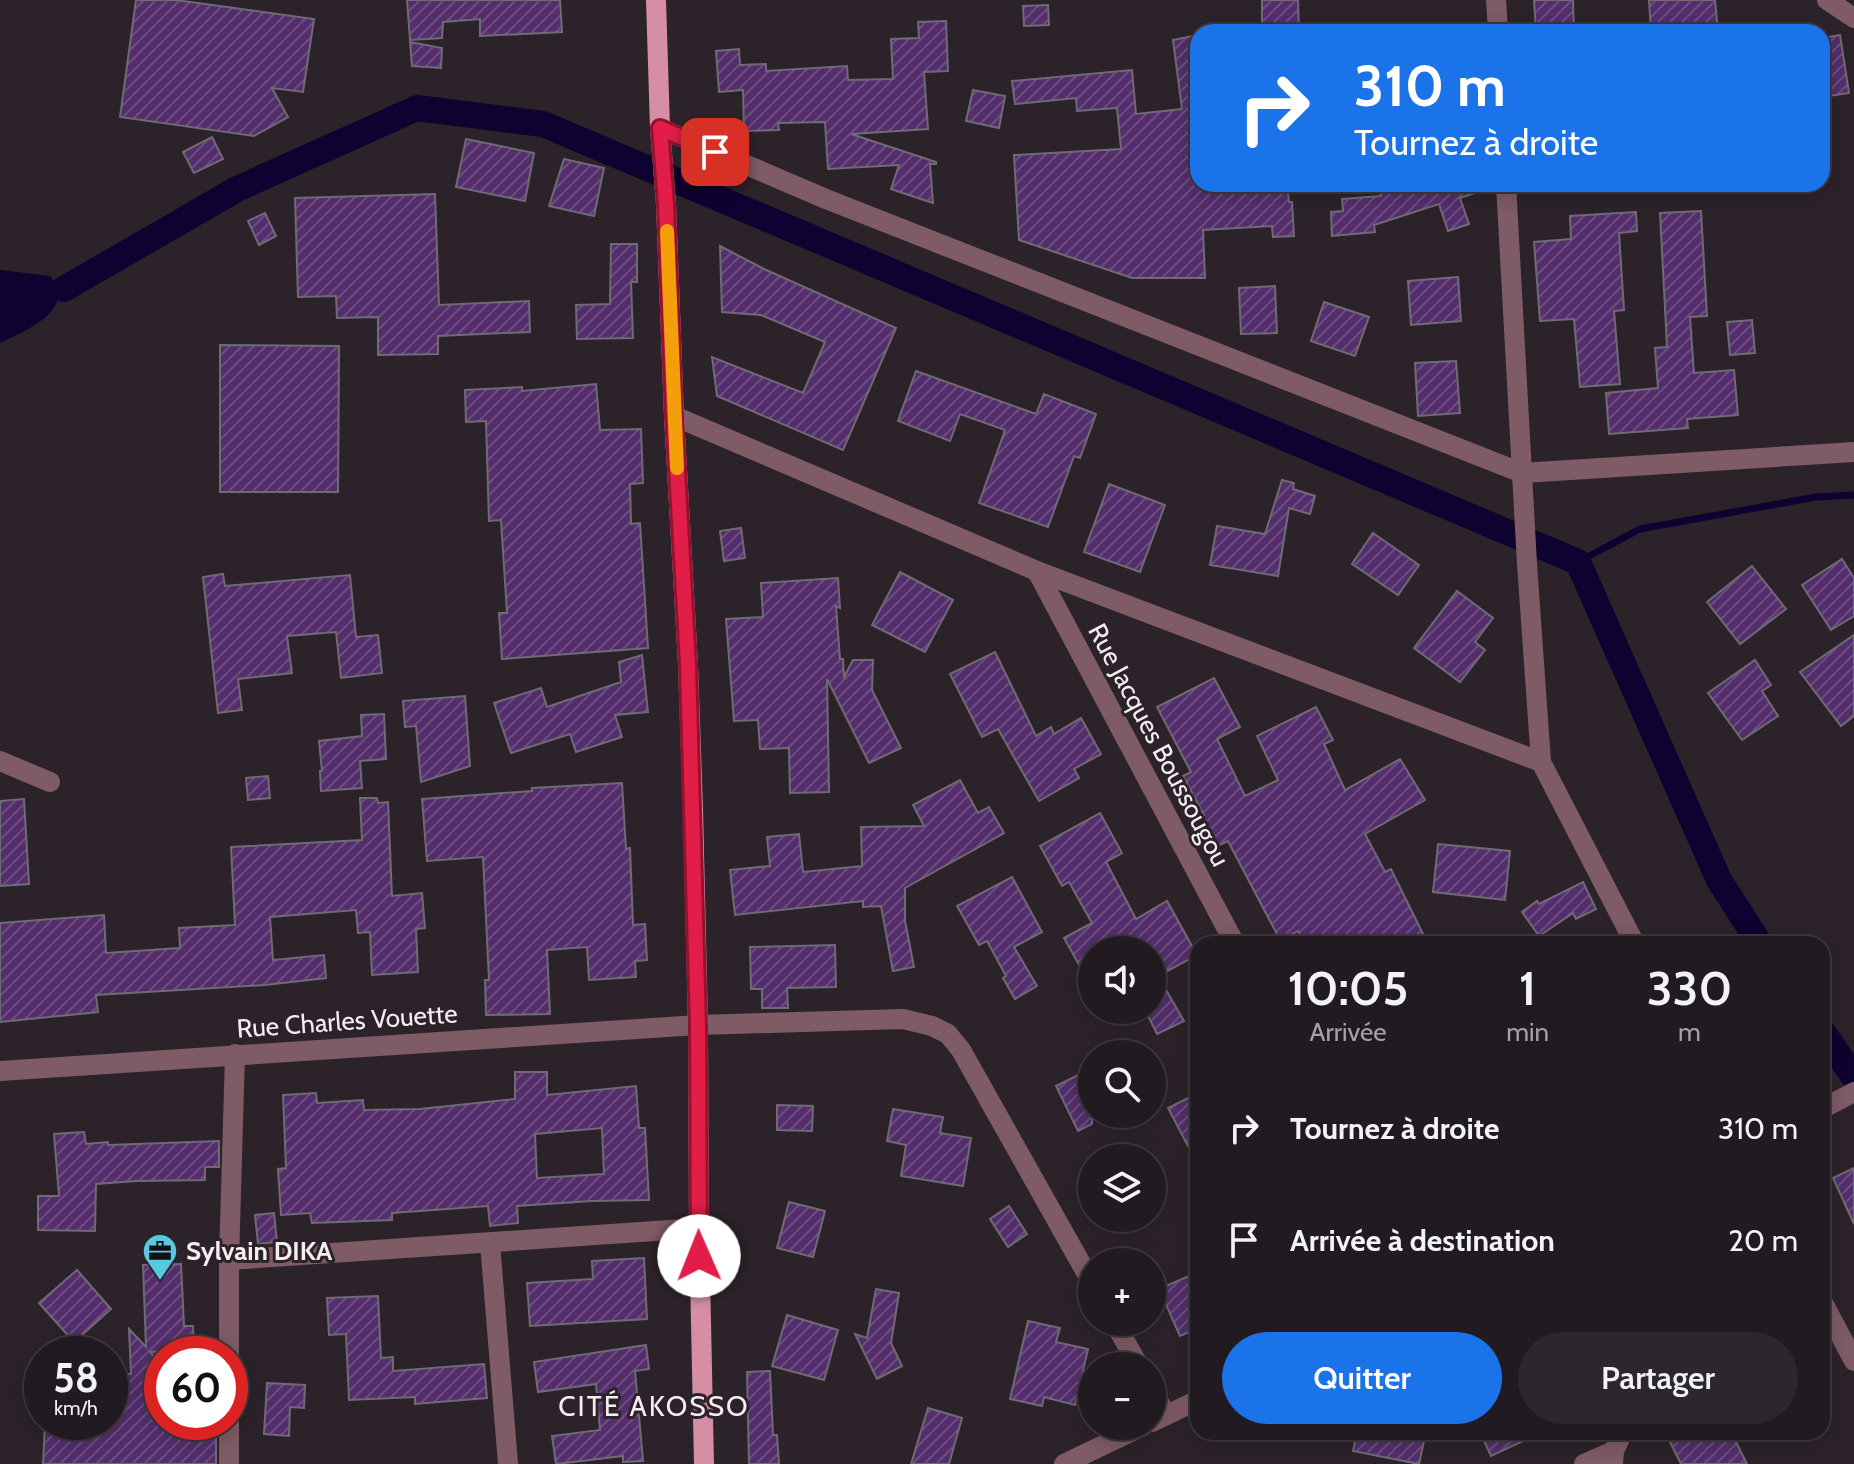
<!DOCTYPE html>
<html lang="fr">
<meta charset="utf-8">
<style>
:root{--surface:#211a20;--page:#2d272d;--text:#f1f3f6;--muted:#a2a1a5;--line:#3e383e;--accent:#1a73e8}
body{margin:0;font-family:Cabin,sans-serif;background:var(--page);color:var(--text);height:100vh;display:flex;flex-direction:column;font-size:30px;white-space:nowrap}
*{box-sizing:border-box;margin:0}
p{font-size:26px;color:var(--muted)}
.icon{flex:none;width:44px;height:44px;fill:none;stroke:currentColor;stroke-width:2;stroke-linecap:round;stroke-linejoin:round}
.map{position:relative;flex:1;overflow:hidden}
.panel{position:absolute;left:1190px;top:936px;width:640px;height:504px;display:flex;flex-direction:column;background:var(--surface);border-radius:24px;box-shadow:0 4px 20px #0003,0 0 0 2px var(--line)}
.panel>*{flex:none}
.banner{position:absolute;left:1190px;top:24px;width:640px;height:168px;border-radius:24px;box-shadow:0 4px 20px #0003,0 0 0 2px var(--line);background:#1a73e8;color:#fff;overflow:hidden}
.controls{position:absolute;left:1078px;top:936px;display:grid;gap:16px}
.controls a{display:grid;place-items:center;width:88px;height:88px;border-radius:50%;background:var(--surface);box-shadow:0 4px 20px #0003,0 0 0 2px var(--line);font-size:40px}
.speed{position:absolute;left:24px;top:1336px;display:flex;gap:16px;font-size:40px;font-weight:700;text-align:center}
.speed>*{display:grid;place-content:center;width:104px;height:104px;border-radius:50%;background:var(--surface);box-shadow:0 4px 20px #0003,0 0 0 2px var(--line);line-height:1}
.speed small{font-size:20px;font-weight:400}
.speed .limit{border:12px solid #d22;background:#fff;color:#111}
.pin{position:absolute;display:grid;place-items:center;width:68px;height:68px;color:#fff;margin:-34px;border-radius:16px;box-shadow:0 4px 12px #0006}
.me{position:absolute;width:88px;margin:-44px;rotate:359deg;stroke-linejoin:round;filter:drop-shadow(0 0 6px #0008)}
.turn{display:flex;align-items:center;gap:28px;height:168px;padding:0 32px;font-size:36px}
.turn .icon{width:104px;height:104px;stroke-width:2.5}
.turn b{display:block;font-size:56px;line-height:68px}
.eta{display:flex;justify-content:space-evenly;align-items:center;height:136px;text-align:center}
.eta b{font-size:48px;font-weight:600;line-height:56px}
.action{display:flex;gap:16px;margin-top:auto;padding:16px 32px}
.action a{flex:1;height:92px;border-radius:48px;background:var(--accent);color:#fff;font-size:32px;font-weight:600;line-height:92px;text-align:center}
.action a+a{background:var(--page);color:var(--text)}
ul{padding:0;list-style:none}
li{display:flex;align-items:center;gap:24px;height:112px;padding:0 32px}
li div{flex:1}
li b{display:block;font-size:30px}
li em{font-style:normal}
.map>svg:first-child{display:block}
.water{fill:#0e0230}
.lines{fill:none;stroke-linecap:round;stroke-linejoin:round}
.stream{stroke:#0e0230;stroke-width:7}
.canal{stroke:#0e0230;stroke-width:26}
.building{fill:url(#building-hatch);stroke:#6f6a74;stroke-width:2;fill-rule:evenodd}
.street{stroke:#7e5b65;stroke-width:20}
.primary{stroke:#d68ea4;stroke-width:20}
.route-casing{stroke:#92132f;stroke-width:20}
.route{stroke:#e11d48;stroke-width:14}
.slow{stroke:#f59e0b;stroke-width:14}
.labels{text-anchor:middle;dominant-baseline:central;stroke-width:6;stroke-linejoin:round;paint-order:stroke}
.street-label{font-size:26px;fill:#f4eef2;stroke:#2c232a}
.poi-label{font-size:26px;font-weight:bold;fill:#f4eef2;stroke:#2c232a;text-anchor:start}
.neighbourhood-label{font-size:28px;letter-spacing:2px;fill:#f4eef2;stroke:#2c232a}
</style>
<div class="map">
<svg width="1854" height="1464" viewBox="0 0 1854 1464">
<defs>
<pattern id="building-hatch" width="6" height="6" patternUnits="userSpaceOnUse" patternTransform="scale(2)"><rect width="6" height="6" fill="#542e6c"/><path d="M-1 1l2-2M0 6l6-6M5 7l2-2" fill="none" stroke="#6d4d81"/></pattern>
</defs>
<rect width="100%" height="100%" fill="#2c232a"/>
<path class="water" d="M0,270L50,276C78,311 24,331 0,343Z"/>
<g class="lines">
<polyline class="stream" points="1578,562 1640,529 1816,497 1854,495"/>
<g class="canal">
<polyline points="64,289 237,189 417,108 543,124 1578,562 1719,880 1760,944"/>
<polyline points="1822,1031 1854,1077"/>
</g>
</g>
<g class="building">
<polygon points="136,0 176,0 314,19 303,92 272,88 288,117 254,136 120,117"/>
<polygon points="407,0 560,0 562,32 480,36 480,19 443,22 442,38 410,40"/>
<polygon points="1262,0 1298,0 1299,32 1262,32"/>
<polygon points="1534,0 1573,0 1574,32 1536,32"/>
<polygon points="1649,0 1715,0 1718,32 1651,32"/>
<polygon points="1048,5 1049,25 1024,26 1023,6"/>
<polygon points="946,21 948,71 924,72 928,129 851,134 936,162 936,164 930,164 933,203 891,189 899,165 828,169 825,122 778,123 779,130 744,131 743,90 719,92 716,51 739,49 740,65 766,64 766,71 847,66 848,80 893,79 891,39 919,38 918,22"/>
<polygon points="1198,35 1198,184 1287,184 1289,202 1292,202 1294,236 1273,237 1272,226 1203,230 1205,278 1132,278 1019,240 1014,155 1121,149 1117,108 1077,111 1076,98 1015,104 1012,81 1132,70 1136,114 1182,109 1173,40"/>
<polygon points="1840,35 1849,93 1822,97 1822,38"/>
<polygon points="410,42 442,48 441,68 412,66"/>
<polygon points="973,90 1005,96 999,128 966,121"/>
<polygon points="212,137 223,159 194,173 183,152"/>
<polygon points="466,139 534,153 525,201 456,187"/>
<polygon points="564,159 604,168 594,216 549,206"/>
<polygon points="1378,184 1489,184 1490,188 1460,198 1469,224 1448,231 1439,204 1374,225 1375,232 1332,236 1331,212 1343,211 1342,199 1381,196"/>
<polygon points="435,194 439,305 529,301 530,332 438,336 438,354 378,355 378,317 337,318 336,296 298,297 295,198"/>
<polygon points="1701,211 1707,316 1690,317 1694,373 1734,370 1738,415 1687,419 1688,428 1609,434 1606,393 1658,388 1655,348 1667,347 1660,213"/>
<polygon points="1636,212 1637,231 1619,233 1624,310 1614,311 1620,384 1580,387 1574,319 1540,321 1534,242 1571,239 1570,216"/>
<polygon points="265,213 276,236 259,245 248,221"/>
<polygon points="611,244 637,244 637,282 631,282 633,338 577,339 576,305 610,304"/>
<polygon points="720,246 764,269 896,328 843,450 717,396 712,357 803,393 825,342 761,315 722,312"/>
<polygon points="1458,277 1461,321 1411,325 1408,281"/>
<polygon points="1275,286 1277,333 1241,334 1239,288"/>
<polygon points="1324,302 1369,317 1355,356 1311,341"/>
<polygon points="1752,320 1755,353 1730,355 1727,322"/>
<polygon points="220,345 339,346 338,492 220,492"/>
<polygon points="1456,361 1460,413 1418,416 1415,363"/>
<polygon points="916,371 1036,414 1044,394 1096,414 1080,458 1074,456 1048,527 979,503 1005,430 960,414 950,441 898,421"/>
<polygon points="596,384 600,430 641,429 643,483 630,484 631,524 640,523 648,648 502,659 499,613 507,613 501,520 489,521 486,421 466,422 465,390 522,387 522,391"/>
<polygon points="1282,480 1294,483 1293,489 1315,496 1310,514 1289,508 1278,576 1210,565 1217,526 1265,534"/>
<polygon points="1109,484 1165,505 1140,572 1084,552"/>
<polygon points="741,528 745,558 724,561 720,531"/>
<polygon points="1373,533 1419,565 1398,595 1352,564"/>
<polygon points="1842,559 1854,578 1854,616 1831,630 1802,585"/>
<polygon points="1752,566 1786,609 1740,644 1707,602"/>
<polygon points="900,572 953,600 925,652 872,625"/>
<polygon points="223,574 225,586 350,575 356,637 378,635 382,673 341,678 336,632 287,636 292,673 238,679 242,710 218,713 203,577"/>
<polygon points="838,578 840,608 836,606 840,659 843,659 844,677 853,660 873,660 872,690 901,748 869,763 827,679 829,792 790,793 789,748 760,749 758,720 734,721 726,619 763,617 761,583"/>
<polygon points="1457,591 1493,618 1475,642 1485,650 1460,682 1414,648"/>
<polygon points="1854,635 1854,716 1841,726 1800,672"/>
<polygon points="995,652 1036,736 1051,727 1054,734 1081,718 1101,754 1074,769 1079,778 1039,801 998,729 982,737 950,674"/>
<polygon points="642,655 648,712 615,715 622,737 576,752 570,734 511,753 494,703 541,688 547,707 621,682 619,662"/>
<polygon points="1755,660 1771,685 1762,691 1778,716 1742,740 1708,693"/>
<polygon points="1214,678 1240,727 1217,739 1245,796 1278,780 1257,736 1316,707 1333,740 1324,744 1345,790 1400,759 1425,800 1365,834 1385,872 1391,869 1428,944 1305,944 1298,931 1280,940 1228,841 1213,848 1198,818 1204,815 1183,776 1191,772 1157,707"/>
<polygon points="465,696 470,766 421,782 416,726 405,727 403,701"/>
<polygon points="384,714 386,759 360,761 362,788 321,791 320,771 322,771 319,741 362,736 361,715"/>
<polygon points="268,776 270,798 248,800 246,778"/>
<polygon points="960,780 978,813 989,807 1004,833 905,888 905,921 914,967 893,971 881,906 863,907 863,901 735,915 730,870 770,866 767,837 799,834 803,872 862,866 861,827 924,826 913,805"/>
<polygon points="622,783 626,849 630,848 633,925 645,924 647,960 635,961 636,977 589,980 587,947 547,950 550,1014 486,1015 485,980 489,980 483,857 427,861 422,799 532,791 532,788"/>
<polygon points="360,798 377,798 378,803 388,802 392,896 422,893 425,928 416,929 418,972 372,975 370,932 358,933 356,910 270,917 273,960 324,955 326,978 265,985 96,995 98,1012 0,1022 0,923 104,915 106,953 180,948 179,928 235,925 231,847 362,840"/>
<polygon points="24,799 29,884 0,886 0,801"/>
<polygon points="1100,813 1122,853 1106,862 1136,919 1167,901 1197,955 1158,976 1184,1021 1157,1034 1145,1010 1152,1010 1152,950 1092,950 1092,988 1064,938 1092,923 1069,882 1062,886 1040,846"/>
<polygon points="1438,844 1510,851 1505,900 1433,892"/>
<polygon points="1012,877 1042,932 1014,947 1037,986 1015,999 1003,978 1006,976 987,941 979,945 957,906"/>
<polygon points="1583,882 1596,909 1576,919 1573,913 1539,936 1522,912 1537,901 1539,904"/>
<polygon points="835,945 836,987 787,988 788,1008 762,1008 762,989 751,989 750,947"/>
<polygon points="1092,1068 1092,1124 1078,1131 1056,1086"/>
<path d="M515,1072H547V1095L636,1086L639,1128H645L649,1200L592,1201L517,1206L518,1223L490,1226L488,1206L392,1213V1220L312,1223L310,1213L281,1215L278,1169L286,1168L283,1095L316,1093L317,1103L363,1100L364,1110L420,1109L515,1099ZM602,1128L604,1174L537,1178L535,1134Z"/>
<polygon points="1198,1093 1198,1165 1168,1108"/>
<polygon points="777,1105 813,1106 812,1131 777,1130"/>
<polygon points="893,1109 943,1117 940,1133 971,1138 963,1186 901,1176 906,1145 887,1141"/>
<polygon points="84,1132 86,1144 108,1142 108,1145 219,1141 219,1167 205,1167 205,1180 136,1181 96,1184 95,1231 38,1230 38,1196 59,1196 54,1134"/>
<polygon points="1854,1168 1854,1224 1833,1178"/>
<polygon points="789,1202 825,1211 813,1257 777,1248"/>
<polygon points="1009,1206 1027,1234 1008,1247 990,1219"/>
<polygon points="274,1213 277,1242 258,1244 255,1215"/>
<polygon points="644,1258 647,1319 530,1326 527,1283 593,1279 592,1261"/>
<polygon points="181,1264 184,1326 193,1326 194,1350 150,1352 162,1365 162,1422 216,1422 216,1464 43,1464 45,1422 110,1422 110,1373 131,1374 129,1329 146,1347 143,1265"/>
<polygon points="77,1270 111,1309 74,1342 39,1303"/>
<polygon points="1198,1272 1198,1328 1180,1336 1159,1289"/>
<polygon points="876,1289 899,1293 891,1343 902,1366 877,1379 855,1334 867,1338"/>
<polygon points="378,1296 381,1358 393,1357 393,1371 484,1364 487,1398 415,1404 415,1397 349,1400 346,1334 329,1335 327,1298"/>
<polygon points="787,1315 838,1330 824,1380 772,1366"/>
<polygon points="1028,1321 1060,1328 1056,1342 1088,1349 1075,1405 1044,1397 1042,1406 1010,1399"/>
<polygon points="646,1345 649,1369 635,1371 643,1461 623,1462 623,1456 556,1464 552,1436 600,1430 596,1384 538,1392 534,1362"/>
<polygon points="770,1371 773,1435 777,1435 779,1464 749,1464 747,1372"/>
<polygon points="267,1383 305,1385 304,1408 290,1407 289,1436 264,1434"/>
<polygon points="928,1408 962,1418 949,1464 911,1464"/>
<polygon points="1357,1432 1426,1432 1419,1464 1353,1451"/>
<polygon points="1480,1432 1542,1432 1491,1456"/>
<polygon points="1665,1432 1731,1432 1747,1464 1681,1464"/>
</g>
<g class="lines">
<g class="street">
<polyline points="1496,0 1498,32"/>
<polyline points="1827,0 1854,18"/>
<polyline points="660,128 826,199 1522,473 1854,452"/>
<polyline points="1506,184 1527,564 1541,762 1635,944"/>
<polyline points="674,416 1037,571 1541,762"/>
<polyline points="1037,571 1235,944"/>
<polyline points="0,761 50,782"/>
<polyline points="0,1071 698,1025 903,1019 932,1026 948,1034 961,1050 1092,1283"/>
<polyline points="1822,1109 1854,1092"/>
<polyline points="490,1243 508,1464"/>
<polyline points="229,1260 699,1228"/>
<polyline points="1822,1301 1854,1361"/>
<polyline points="1114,1322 1139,1366"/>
<polyline points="229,1354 229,1260 235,1054"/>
<polyline points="1152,1389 1166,1415"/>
<polyline points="229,1422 229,1464"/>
<polyline points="1152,1422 1198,1400"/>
<polyline points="1064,1464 1143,1426"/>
<polyline points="1584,1464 1614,1451"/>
<polyline points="1613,1464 1614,1451 1623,1432"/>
</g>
<polyline class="primary" points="656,0 660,128 666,204 674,416 688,664 693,809 698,1025 699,1228 704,1464"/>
</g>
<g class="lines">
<defs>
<polyline id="route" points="699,1256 698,1025 688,664 674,416 666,204 660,128 715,152"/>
</defs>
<use href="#route" class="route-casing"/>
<use href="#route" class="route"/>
<polyline class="slow" points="667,231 677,468"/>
</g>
<defs>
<symbol id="office-pin" viewBox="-11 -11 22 30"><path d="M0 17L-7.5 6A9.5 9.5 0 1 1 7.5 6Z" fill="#55cae0" stroke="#2c232a"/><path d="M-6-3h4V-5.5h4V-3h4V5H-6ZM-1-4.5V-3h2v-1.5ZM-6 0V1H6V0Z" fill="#111"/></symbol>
</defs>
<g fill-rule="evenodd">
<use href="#office-pin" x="140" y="1231" width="40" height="54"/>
</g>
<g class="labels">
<g class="street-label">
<text transform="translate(1159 745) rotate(62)">Rue Jacques Boussougou</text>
<text transform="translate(347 1021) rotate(-4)">Rue Charles Vouette</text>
</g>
<g class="poi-label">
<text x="186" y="1251">Sylvain DIKA</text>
</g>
<g class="neighbourhood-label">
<text x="654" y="1406">CITÉ AKOSSO</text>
</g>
</g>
</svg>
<div class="controls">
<a><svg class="icon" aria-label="sound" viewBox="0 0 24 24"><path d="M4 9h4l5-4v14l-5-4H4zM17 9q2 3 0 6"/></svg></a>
<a><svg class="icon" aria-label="search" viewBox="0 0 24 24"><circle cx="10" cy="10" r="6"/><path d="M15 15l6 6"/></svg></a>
<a><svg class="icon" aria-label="layers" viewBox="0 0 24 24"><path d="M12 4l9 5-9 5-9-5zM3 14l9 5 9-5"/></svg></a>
<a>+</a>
<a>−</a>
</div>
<div class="speed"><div>58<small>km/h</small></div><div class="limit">60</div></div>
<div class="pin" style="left:715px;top:152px;background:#d93025"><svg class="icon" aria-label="arrive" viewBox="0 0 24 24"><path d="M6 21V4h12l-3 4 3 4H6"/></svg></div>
<svg class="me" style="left:699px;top:1256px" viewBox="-20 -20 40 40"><circle r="19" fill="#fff"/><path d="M0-13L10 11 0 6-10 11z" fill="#e11d48"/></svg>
<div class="banner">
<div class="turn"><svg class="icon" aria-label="right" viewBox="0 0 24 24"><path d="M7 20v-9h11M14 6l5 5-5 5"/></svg><div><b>310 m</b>Tournez à droite</div></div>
</div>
<section class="panel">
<div class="eta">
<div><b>10:05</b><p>Arrivée</p></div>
<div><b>1</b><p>min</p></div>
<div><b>330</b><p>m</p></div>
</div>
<ul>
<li><svg class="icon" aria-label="right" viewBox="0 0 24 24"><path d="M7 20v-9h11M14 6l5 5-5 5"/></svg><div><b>Tournez à droite</b></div><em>310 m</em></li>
<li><svg class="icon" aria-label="arrive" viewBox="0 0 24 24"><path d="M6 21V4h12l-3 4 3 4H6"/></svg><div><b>Arrivée à destination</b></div><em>20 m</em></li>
</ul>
<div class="action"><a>Quitter</a><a>Partager</a></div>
</section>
</div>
